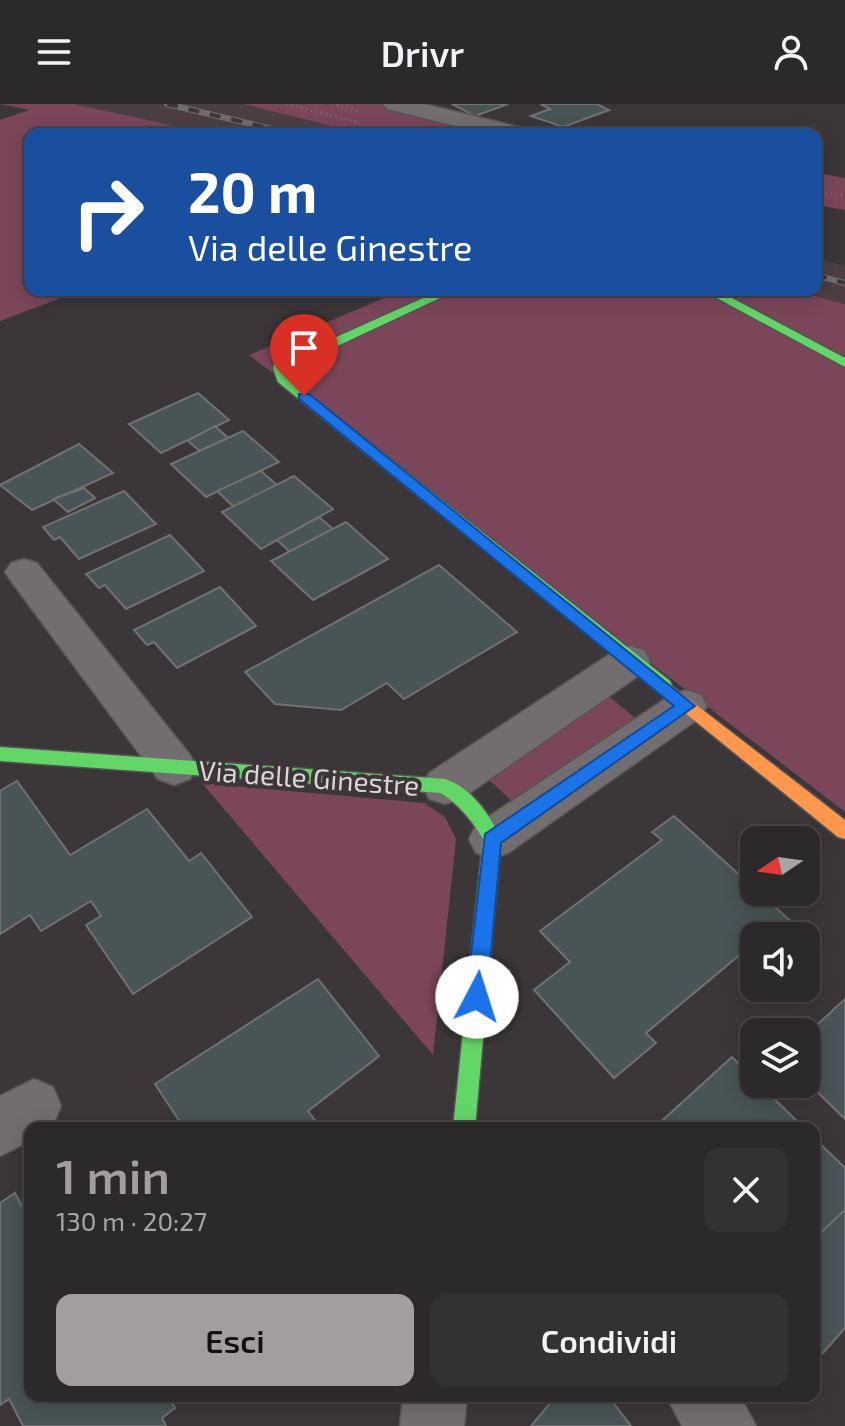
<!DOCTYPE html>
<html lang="it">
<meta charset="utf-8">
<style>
:root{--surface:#2c292b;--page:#343133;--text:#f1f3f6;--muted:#a6a6a9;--line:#484547;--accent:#a29e9f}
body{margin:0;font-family:"Exo 2",sans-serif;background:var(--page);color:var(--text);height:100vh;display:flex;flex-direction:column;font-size:30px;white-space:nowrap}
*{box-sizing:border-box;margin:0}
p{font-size:26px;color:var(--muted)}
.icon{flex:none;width:44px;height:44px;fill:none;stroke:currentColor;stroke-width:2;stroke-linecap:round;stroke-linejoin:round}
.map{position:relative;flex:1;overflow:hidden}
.sheet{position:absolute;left:24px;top:1018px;width:796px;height:280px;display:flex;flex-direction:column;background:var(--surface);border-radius:16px;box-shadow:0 4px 20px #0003,0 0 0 2px var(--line)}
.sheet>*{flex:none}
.banner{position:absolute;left:24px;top:24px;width:798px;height:168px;border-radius:16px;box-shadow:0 4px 20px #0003,0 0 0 2px var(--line);background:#1a4fa0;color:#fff;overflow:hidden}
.needle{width:52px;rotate:257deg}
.controls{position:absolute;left:740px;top:722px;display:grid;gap:16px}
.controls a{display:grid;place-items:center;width:80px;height:80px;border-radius:16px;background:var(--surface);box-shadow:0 4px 20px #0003,0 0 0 2px var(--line);font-size:40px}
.pin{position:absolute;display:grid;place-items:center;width:68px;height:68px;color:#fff;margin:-82px -34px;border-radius:50% 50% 50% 0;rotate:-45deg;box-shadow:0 0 8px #0007}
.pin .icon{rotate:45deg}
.me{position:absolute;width:88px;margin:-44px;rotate:5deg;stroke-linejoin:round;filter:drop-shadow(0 0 6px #0008)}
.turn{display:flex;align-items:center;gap:28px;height:168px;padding:0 32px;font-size:36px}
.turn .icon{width:104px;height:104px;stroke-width:2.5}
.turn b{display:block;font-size:56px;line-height:68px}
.round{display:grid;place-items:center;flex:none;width:84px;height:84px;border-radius:16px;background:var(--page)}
.head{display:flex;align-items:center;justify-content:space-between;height:136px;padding:0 32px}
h1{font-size:48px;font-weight:600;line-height:60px;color:var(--accent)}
.cta{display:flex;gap:16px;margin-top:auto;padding:16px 32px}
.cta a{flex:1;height:92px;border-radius:16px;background:var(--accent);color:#111;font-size:32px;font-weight:600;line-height:92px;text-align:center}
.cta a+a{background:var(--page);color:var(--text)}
header{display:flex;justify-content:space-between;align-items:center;height:104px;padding:0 32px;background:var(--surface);font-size:36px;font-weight:600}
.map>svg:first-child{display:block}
.built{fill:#4b3f43}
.green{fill:#7b465a}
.building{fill:#485455;stroke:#717172;stroke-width:2}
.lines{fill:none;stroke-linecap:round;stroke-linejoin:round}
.street-casing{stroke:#565354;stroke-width:3}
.fast-casing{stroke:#565354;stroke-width:3}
.slow-casing{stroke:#565354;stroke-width:3}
.path{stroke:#787676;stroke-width:3;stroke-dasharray:1 4;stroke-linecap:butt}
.street{fill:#726e70;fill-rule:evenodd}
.fast{fill:#63d668;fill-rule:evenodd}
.slow{fill:#ff974d;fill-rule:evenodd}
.rail-casing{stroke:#716d6f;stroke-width:6}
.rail{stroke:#3c3638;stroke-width:4;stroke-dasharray:11;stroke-linecap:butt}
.route{fill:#1a73e8;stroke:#114b97;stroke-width:2}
.labels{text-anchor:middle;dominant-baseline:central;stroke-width:8;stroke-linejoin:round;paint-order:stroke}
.street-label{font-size:28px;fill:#d9d5d6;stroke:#3c3638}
</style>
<header><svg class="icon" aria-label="menu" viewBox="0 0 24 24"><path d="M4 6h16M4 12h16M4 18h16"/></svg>Drivr<svg class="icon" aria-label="person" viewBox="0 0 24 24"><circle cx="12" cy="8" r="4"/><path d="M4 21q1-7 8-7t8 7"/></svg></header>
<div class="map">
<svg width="845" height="1322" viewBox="0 0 845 1322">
<rect width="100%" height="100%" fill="#3b3739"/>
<g class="built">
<polygon points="74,0 244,0 362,30 212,30"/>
<polygon points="816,154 845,162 845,200 792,186 816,186"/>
</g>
<g class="green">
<polygon points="1,0 74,0 212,30 30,30 30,186 82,186 0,217 0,16 29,6"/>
<polygon points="244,0 408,0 529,30 362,30"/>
<polygon points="816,69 845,74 845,106 816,101"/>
<polygon points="403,186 792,186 845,200 845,708 249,251"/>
<polygon points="607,591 639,617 515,700 484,671"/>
<polygon points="202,679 424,699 445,713 456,735 433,951"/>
</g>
<g class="building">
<polygon points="452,0 508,0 475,12"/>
<polygon points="597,0 609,6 563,23 531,12 550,5 542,1 545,0"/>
<polygon points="198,289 229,316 161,349 129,320"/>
<polygon points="215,322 228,334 200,347 188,337"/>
<polygon points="243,327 279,358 206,393 171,360"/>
<polygon points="79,340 113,369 32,406 0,381"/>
<polygon points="261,367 277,381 234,403 217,387"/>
<polygon points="294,372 333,405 261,445 222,408"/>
<polygon points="84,384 95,394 68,408 53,395"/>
<polygon points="124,387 156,420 79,455 60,433 54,436 43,423"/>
<polygon points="319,413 333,425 290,448 277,436"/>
<polygon points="346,418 388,455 313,496 271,457"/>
<polygon points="170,431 204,467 126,505 105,481 99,484 86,470"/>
<polygon points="439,461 517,528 404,595 387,579 341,606 275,600 245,568"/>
<polygon points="220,483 256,522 177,564 154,538 147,541 134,526"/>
<polygon points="17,677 70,751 147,705 189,757 201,749 252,813 133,890 86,821 101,812 91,797 41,827 30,811 0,830 0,687"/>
<polygon points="674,712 754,784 754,788 758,788 794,820 780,832 754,832 754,839 646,929 656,939 614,974 534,886 570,858 540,827 662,736 652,728"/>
<polygon points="318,875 379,952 308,1007 321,1024 184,1024 155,980"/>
<polygon points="845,895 845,1015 806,977 806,931"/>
<polygon points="732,953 754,975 754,980 759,980 804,1024 654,1024"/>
<polygon points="814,1034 845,1064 845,1106 814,1135"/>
<polygon points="15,1089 30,1117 30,1292 168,1292 175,1304 162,1314 166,1322 23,1322 9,1295 0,1301 0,1099"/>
<polygon points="845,1106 845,1224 823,1249 814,1239 814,1135"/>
<polygon points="556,1292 608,1292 631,1322 531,1322"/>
</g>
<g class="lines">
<defs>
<g id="street">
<polygon points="383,0 424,0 527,25 530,30 488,30 387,5"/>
<polygon points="24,455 37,459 190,651 196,663 190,675 174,681 158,675 11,477 5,468 11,459"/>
<polygon points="630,542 644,546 650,557 644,568 461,695 445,700 429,695 423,682 429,669 616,546"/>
<polygon points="686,586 701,591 707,602 701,613 508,749 492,754 476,749 469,735 476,721 671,591"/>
<polygon points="34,975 53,983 61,1002 53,1021 30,1024 30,1037 0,1052 0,992"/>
<polygon points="403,1292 467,1292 464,1322 400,1322"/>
<polygon points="666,1292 740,1292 756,1322 682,1322"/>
</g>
<g id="fast">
<polygon points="441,186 457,186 286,266 291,276 670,577 672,582 670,587 658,587 278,278 273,264 274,261"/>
<polygon points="702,186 717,186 845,254 845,263"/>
<path d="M0,643L445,675C472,684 490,711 501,735L475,1024H453L483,735C472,716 459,701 441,689L0,657Z"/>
</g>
<polygon id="slow" points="664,576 845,716 845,735 838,733 658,587 656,582"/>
</defs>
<use href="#street" class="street-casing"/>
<use href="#fast" class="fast-casing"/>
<use href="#slow" class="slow-casing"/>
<g class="path">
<polyline points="287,0 360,19"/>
<polyline points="332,0 358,7"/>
<polyline points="816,87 845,91"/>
</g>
<use href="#street" class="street"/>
<use href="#fast" class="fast"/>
<use href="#slow" class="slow"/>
<defs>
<g id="rail">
<polyline points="167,0 293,30"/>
<polyline points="816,171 845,179"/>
</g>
</defs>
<use href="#rail" class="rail-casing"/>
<use href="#rail" class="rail"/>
</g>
<polygon class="route" points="299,290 309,290 695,602 501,739 487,893 484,900 477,902 469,900 466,893 485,730 674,602 299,295"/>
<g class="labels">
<g class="street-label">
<text transform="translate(309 673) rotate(4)">Via delle Ginestre</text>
</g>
</g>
</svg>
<div class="controls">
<a><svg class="needle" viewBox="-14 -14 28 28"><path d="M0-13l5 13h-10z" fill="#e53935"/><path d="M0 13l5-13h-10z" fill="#a6a6a9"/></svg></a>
<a><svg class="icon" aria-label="sound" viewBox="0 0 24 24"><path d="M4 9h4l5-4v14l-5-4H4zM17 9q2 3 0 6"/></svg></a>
<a><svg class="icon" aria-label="layers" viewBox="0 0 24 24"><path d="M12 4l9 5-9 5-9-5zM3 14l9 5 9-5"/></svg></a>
</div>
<div class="pin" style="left:304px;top:292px;background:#d93025"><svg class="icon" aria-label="arrive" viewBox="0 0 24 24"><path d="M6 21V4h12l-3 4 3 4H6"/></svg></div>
<svg class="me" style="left:477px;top:893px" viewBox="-20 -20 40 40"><circle r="19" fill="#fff"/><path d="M0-13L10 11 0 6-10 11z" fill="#1a73e8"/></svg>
<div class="banner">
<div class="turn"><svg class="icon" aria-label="right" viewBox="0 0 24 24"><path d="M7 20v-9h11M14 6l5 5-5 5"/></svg><div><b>20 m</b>Via delle Ginestre</div></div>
</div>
<section class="sheet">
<div class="head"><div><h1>1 min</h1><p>130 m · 20:27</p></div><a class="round"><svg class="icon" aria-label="close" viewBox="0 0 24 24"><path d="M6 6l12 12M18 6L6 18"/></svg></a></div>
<div class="cta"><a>Esci</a><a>Condividi</a></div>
</section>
</div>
